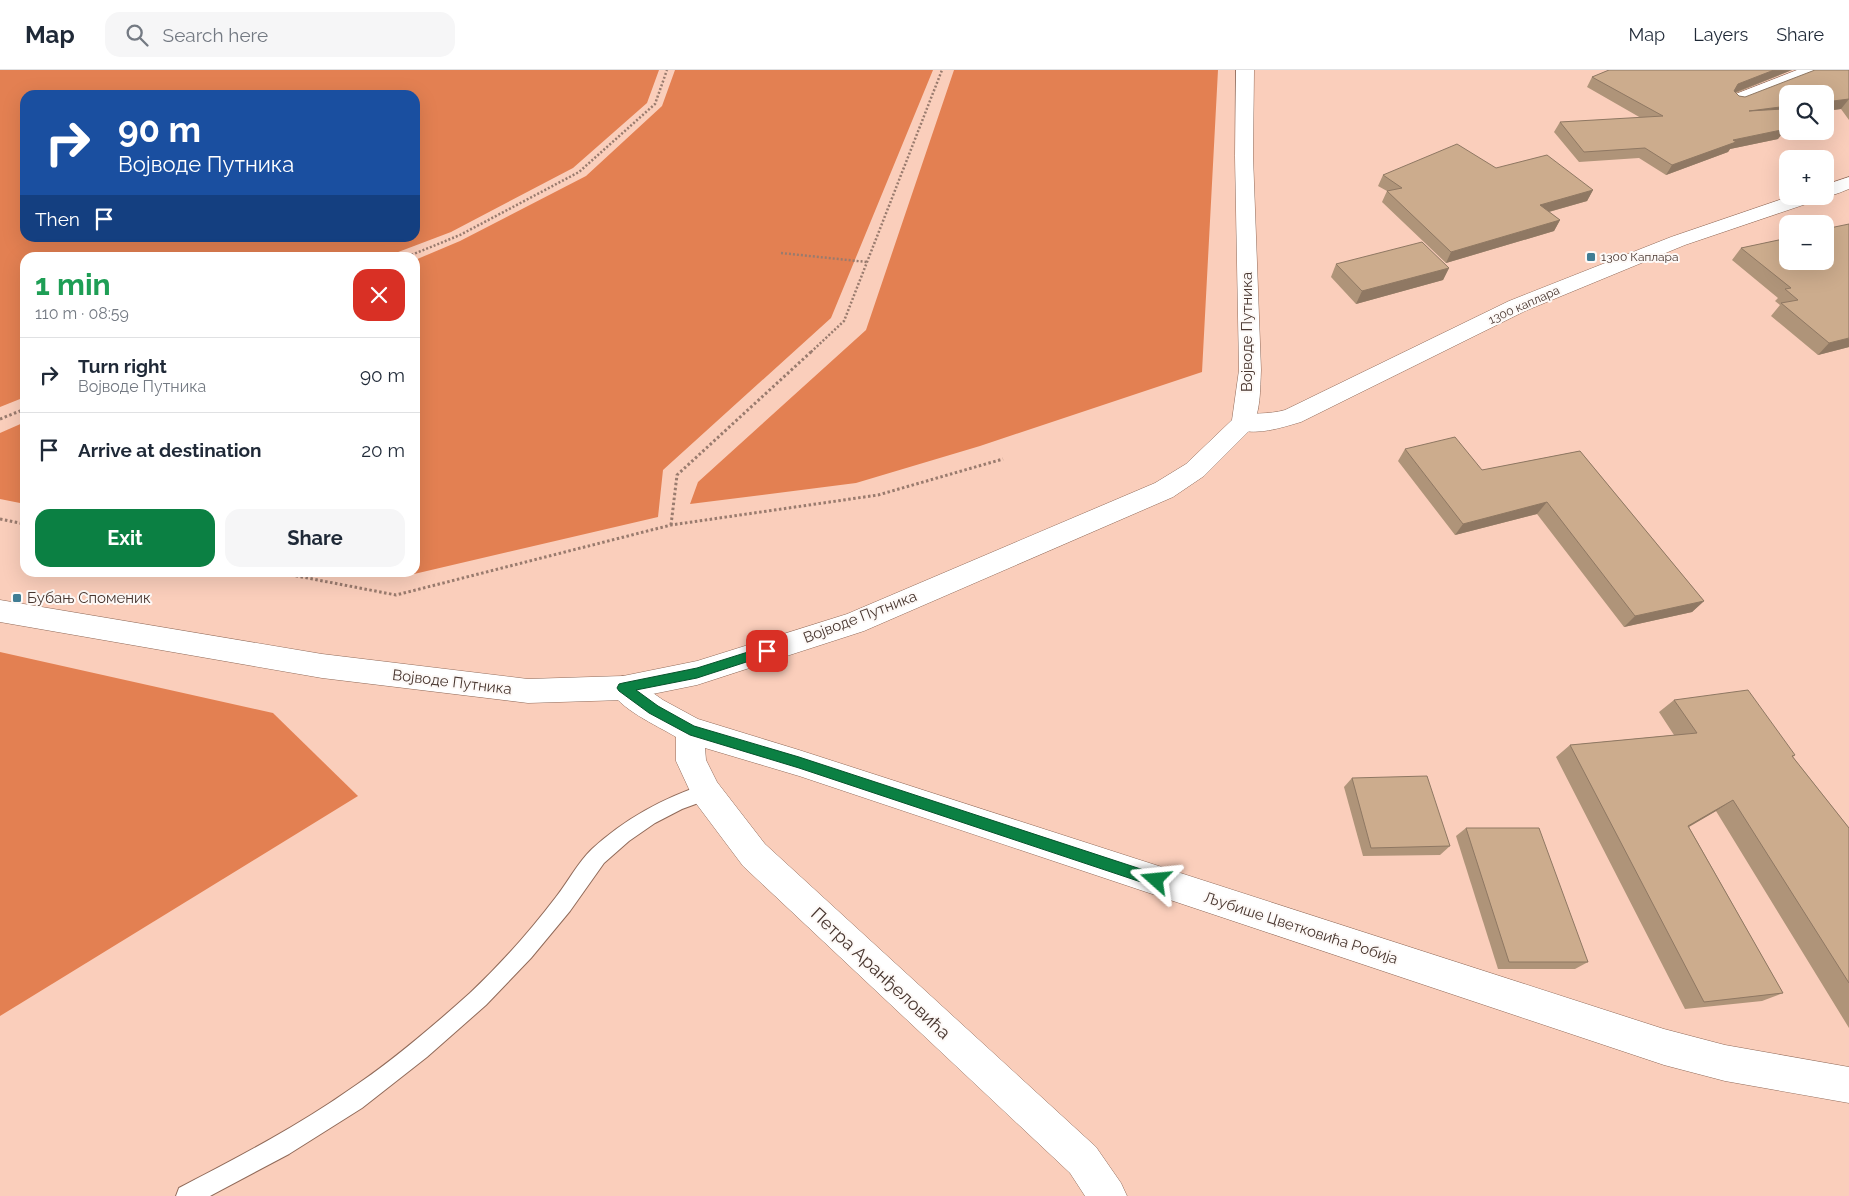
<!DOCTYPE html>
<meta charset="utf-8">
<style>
:root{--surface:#fff;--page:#f6f6f7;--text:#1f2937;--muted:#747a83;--line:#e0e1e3;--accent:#0b8043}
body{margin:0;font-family:Raleway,sans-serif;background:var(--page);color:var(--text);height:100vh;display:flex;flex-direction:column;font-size:19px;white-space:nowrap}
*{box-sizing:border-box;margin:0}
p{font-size:16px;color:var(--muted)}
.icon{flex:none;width:28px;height:28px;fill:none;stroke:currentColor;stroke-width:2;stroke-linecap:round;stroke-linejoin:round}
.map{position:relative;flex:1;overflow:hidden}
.details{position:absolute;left:20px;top:182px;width:400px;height:325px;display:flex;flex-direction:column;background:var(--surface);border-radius:15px;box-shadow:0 5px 20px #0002}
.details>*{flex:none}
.banner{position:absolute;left:20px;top:20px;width:400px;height:152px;border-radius:15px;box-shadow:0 5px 20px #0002;background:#1a4fa0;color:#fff;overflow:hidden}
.tools{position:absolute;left:1779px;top:15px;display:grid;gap:10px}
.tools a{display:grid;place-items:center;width:55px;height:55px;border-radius:10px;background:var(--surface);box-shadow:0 5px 20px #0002;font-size:25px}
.pin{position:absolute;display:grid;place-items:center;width:42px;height:42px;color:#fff;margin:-21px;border-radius:10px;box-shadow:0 2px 8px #0006}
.me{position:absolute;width:55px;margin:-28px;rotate:288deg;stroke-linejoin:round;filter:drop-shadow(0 0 4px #0008)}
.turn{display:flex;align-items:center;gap:18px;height:105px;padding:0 15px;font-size:22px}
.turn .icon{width:65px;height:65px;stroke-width:2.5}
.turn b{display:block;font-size:35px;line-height:42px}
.then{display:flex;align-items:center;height:48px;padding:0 15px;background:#0003;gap:10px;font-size:19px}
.round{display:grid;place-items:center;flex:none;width:52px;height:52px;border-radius:15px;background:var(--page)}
.headline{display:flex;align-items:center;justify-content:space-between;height:85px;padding:0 15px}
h1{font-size:30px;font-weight:700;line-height:38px;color:#1e9e55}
.cta{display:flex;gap:10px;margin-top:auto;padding:10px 15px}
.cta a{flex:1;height:58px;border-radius:15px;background:var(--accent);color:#fff;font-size:20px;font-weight:700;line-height:58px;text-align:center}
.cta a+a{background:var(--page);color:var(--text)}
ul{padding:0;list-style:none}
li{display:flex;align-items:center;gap:15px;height:75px;padding:0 15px;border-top:1px solid var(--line)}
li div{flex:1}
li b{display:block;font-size:19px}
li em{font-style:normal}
header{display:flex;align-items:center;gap:30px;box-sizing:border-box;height:70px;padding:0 25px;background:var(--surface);border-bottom:1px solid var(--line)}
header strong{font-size:24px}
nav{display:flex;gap:28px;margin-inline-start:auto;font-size:18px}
.search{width:350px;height:45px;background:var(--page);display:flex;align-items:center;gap:12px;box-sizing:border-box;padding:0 18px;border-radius:15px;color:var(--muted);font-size:19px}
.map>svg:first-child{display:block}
.forest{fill:#e38052;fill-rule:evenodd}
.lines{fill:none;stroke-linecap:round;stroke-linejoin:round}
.lane-casing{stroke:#906a59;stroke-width:2}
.street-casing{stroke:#906a59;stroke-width:1}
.secondary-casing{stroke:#906a59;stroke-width:1}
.path-far1{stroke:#997b6e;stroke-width:2.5;stroke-dasharray:2 2;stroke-linecap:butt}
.path{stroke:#997b6e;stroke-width:3;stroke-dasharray:2.5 2.5;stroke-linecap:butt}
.lane{fill:#fff;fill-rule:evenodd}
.street{fill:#fff;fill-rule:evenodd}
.secondary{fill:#fff;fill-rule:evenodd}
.wall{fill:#af9479}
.shaded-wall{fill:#8f7863}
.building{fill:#ccac8d;stroke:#8f7863}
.route{fill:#0b8043;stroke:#07532c}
.poi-dot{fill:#417d94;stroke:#fdf9f7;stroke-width:2}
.labels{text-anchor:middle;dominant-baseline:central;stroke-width:4;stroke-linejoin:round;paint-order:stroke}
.far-poi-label{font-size:12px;fill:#48362f;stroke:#fdf9f7;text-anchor:start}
.far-street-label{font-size:12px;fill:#48362f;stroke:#fdf9f7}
.street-label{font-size:15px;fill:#48362f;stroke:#fdf9f7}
.poi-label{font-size:15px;fill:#48362f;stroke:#fdf9f7;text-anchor:start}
.near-street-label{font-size:18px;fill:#48362f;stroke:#fdf9f7}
</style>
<header>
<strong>Map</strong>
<div class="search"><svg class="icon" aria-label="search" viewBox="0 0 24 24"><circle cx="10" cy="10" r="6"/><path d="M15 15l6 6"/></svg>Search here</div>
<nav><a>Map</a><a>Layers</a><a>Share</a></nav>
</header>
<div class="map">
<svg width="1849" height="1126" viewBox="0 0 1849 1126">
<rect width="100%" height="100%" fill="#facebb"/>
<g class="forest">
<path d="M0,0H659L647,33L573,98L451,162L385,187L25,188V327L0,337ZM25,25H415V168H25Z"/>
<polygon points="675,0 933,0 831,248 663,400 658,447 414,504 406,503 415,502 415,190 460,171 586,106 662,36"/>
<polygon points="954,0 1218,0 1202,302 980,376 856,413 690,434 698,412 866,260"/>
<polygon points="25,352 25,434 0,429 0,363"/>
<polygon points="0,582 273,643 358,726 0,946"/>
</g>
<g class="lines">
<defs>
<path id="lane" d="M706,714L712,716L715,722L712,728L682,739L655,753L629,771L604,793L570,841L531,888L486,935L427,987L362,1038L289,1084L210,1126H176L179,1118C236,1088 293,1059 346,1022C390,993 431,958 470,923C501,894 530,861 556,827C568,812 578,792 592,779C626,748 663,728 706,714Z"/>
<g id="street">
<polygon points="1797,0 1821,0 1818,4 1745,33 1739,34 1733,33 1730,29 1733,25"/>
<path d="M1849,107V119C1841,122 1831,127 1823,126H1825V115Z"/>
<path d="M1791,126H1821L1818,130L1685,175L1525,241L1301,352C1280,358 1257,366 1235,359L1231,353L1235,347C1251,342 1268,345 1285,340L1509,231L1671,167Z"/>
<path d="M623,606L633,609L663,630L698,649L799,680L1664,959L1725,975L1849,997V1033L1725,1011L1664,995L799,706L705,678L706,690L717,712L765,774L1096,1077L1121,1113L1127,1126H1085L1070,1103L743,796L695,732L676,691V667C656,655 619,639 609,618L613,609Z"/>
</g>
<path id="secondary" d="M1236,0H1254L1253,86L1261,300C1260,319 1261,342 1251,359L1204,406L1173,427L864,561L697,615L623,630L528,633L322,608L0,552V530L322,584L528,609L623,606L697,591L847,544L1155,413L1186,394L1232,350L1239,300L1235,86Z"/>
</defs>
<use href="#lane" class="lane-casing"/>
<use href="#street" class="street-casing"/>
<use href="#secondary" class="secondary-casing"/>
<g class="path-far1">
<polyline points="781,183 867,192"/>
<polyline points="404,188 460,165 579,102 655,34 667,0"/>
<polyline points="811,282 844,251 942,0"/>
</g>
<g class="path">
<polyline points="0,349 25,339"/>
<polyline points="0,449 25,454"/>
<polyline points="671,455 677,405 812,281"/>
<polyline points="276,502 396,525 671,455 878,425 1003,389"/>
</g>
<use href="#lane" class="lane"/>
<use href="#street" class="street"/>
<use href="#secondary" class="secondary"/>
</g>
<g class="wall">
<polygon points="1609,0 1792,0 1736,23 1739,26 1745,27 1849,0 1849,50 1841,39 1784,46 1778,69 1730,79 1728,82 1666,105 1639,88 1579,92 1554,62 1560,52 1641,48 1587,17 1592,7"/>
<polygon points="1496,98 1593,120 1587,131 1549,142 1560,150 1554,161 1446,193 1382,132 1387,121 1378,116 1383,105"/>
<polygon points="1788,168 1849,277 1818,285 1771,246 1780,235 1775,231 1778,228 1732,190 1741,178"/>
<polygon points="1336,194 1449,198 1443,210 1356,234 1331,207"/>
<polygon points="1405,379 1482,400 1580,381 1704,531 1692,542 1624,557 1537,444 1455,465 1398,391"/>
<polygon points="1674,630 1795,685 1793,687 1849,758 1849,958 1716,741 1689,757 1783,923 1762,931 1685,939 1556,687 1570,675 1674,665 1659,642"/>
<polygon points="1352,708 1450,776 1440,785 1363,786 1344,717"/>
<polygon points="1466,758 1588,892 1575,899 1498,899 1456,766"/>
</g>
<g class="shaded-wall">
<polygon points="1774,0 1792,0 1731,24 1738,14"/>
<polygon points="1849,29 1841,39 1825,41 1825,32"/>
<polygon points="1788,36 1788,46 1741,52 1749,41"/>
<polygon points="1786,59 1778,69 1730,79 1728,82 1666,105 1672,95 1733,70"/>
<polygon points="1593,120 1587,131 1534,146 1540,135"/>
<polygon points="1560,150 1554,161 1446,193 1451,182"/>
<polygon points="1449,198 1443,210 1356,234 1362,221"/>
<polygon points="1849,268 1849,277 1818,285 1829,273"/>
<polygon points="1547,432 1537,444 1455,465 1463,454"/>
<polygon points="1704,531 1692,542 1624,557 1635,546"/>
<polygon points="1733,730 1716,741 1671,767 1688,756"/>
</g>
<g class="building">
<polygon points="1609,0 1774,0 1738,14 1734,21 1739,26 1745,27 1815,0 1849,0 1849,29 1825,32 1825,24 1788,24 1788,36 1749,41 1783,39 1786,59 1733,70 1736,72 1672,95 1645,78 1584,82 1560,52 1663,46 1592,7"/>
<polygon points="1457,74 1496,98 1547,85 1593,120 1540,135 1560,150 1451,182 1387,121 1402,118 1383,105"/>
<polygon points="1849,154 1849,268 1829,273 1781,233 1798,230 1785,219 1791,218 1741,178 1788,168 1788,191 1825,191 1825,159"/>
<polygon points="1422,172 1449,198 1362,221 1336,194"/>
<polygon points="1455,367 1482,400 1580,381 1704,531 1635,546 1547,432 1463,454 1405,379"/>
<polygon points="1748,620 1795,685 1792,686 1849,758 1849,913 1733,730 1688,756 1783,923 1704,932 1570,675 1697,663 1674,630"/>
<polygon points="1427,706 1450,776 1371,778 1352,708"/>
<polygon points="1466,758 1539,758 1588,892 1509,892"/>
</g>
<polygon class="route" points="767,576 771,578 773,581 771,584 697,608 636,620 658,636 694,656 799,687 1156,804 1161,806 1163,810 1161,815 1156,817 799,698 690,665 649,643 619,621 617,618 619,614 623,613 697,598"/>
<g class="poi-dot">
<rect x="1586" y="182" width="10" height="10" rx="2.5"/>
<rect x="12" y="523" width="10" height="10" rx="2.5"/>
</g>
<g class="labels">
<g class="far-poi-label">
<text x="1601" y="187">1300 Каплара</text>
</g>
<g class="far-street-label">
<text transform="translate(1524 235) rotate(-24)">1300 каплара</text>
</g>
<g class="street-label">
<text transform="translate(1247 262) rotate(-90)">Војводе Путника</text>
<text transform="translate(860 547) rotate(-21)">Војводе Путника</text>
<text transform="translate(452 612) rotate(7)">Војводе Путника</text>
<text transform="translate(1301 858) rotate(18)">Љубише Цветковића Робија</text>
</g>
<g class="poi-label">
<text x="27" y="528">Бубањ Споменик</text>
</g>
<g class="near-street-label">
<text transform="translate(881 903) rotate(43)">Петра Аранђеловића</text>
</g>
</g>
</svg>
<div class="tools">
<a><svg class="icon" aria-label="search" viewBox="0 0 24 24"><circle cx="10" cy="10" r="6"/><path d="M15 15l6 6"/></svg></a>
<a>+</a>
<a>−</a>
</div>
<div class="pin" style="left:767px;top:581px;background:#d93025"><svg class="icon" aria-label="arrive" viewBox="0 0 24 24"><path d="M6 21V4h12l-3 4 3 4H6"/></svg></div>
<svg class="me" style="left:1156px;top:810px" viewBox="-20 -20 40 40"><path d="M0-17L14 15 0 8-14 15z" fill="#0b8043" stroke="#fff" stroke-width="4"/></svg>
<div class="banner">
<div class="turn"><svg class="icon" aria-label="right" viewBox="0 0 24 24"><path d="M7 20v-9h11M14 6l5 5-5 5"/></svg><div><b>90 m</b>Војводе Путника</div></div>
<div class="then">Then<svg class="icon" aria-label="arrive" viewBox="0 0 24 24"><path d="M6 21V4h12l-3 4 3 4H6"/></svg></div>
</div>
<section class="details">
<div class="headline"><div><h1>1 min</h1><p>110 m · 08:59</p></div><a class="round" style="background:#d93025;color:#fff"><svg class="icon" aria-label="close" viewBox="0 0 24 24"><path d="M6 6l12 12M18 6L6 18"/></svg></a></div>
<ul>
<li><svg class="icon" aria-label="right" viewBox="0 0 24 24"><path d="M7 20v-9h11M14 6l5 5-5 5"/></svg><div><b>Turn right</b><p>Војводе Путника</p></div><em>90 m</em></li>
<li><svg class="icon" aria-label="arrive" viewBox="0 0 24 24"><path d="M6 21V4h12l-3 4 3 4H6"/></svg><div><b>Arrive at destination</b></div><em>20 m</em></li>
</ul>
<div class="cta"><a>Exit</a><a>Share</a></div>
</section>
</div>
